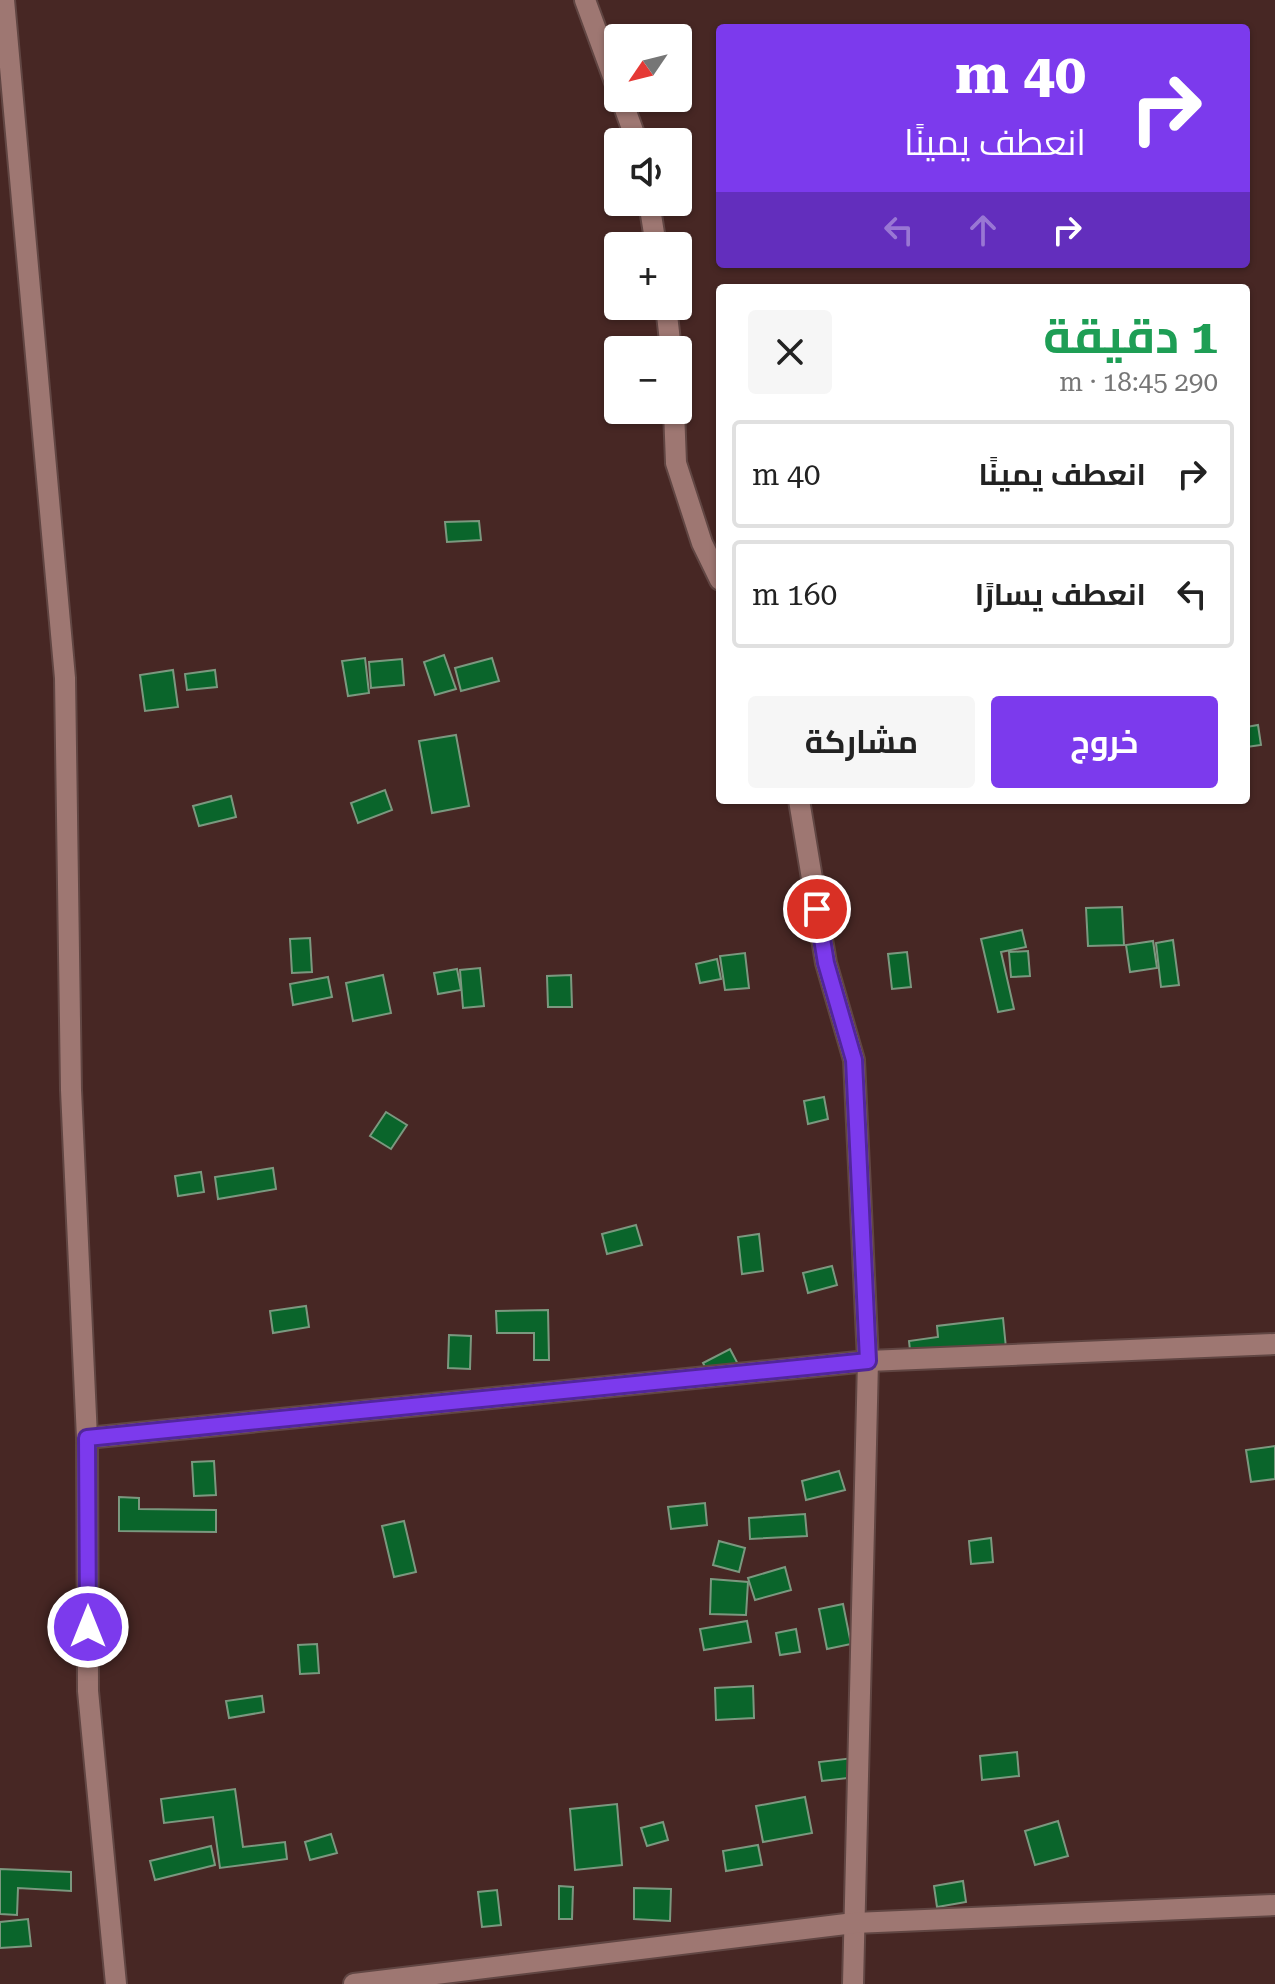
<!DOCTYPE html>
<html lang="ar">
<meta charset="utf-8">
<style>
:root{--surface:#fff;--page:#f6f6f6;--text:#222;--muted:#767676;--line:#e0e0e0;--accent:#7c3aed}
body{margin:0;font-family:"Roboto Serif",Cairo,serif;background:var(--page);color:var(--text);direction:rtl;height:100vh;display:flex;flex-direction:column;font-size:30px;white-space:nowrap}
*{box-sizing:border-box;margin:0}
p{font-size:26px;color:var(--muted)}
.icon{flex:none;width:44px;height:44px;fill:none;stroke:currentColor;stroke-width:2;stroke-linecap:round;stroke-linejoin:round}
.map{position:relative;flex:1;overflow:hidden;direction:ltr}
.side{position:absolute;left:716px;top:284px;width:534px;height:520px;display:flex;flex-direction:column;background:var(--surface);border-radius:8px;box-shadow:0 2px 6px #0004;direction:rtl}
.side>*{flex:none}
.hud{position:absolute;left:716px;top:24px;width:534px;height:244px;border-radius:8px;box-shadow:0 2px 6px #0004;direction:rtl;background:#7c3aed;color:#fff;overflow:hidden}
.needle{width:52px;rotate:235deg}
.tools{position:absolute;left:604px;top:24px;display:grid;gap:16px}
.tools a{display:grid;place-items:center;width:88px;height:88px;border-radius:8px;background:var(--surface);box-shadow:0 2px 6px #0004;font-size:40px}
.pin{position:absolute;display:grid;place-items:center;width:68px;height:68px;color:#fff;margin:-34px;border:4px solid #fff;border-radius:50%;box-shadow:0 2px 8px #0007}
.me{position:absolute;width:88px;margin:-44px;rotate:0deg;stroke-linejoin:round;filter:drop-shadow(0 0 6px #0008)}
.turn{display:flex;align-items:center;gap:28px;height:168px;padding:0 32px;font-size:36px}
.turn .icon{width:104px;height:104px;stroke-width:2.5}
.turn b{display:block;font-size:56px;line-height:68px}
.lanes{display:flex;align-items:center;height:76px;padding:0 32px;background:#0003;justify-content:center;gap:40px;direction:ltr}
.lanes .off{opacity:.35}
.round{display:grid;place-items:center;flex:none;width:84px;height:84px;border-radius:8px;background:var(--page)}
.headline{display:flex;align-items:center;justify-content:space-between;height:136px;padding:0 32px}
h1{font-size:48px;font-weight:700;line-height:60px;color:#1e9e55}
.action{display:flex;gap:16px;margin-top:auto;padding:16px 32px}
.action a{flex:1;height:92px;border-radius:8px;background:var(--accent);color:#fff;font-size:32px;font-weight:700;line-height:92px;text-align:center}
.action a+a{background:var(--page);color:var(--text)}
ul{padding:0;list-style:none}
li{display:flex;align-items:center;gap:24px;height:108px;margin:0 16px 12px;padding:0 16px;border:4px solid var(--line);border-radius:8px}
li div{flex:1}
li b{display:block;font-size:30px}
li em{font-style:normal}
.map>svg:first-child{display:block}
.building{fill:#0a652b;stroke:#7b987f;stroke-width:2}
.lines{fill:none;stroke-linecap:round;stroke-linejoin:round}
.minor-casing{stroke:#614643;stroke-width:24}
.minor{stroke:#9e7772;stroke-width:20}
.route-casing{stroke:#51269a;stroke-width:20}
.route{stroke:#7c3aed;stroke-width:14}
</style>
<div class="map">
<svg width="1275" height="1984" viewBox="0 0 1275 1984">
<rect width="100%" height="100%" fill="#472724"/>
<g class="building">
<polygon points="479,521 481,540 447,542 445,522"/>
<polygon points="444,655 456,689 435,695 424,662"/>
<polygon points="365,658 369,693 348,696 342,661"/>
<polygon points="492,658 499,681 461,691 455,668"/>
<polygon points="402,659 404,685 371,688 369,662"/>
<polygon points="173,670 178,707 145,711 140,675"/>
<polygon points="215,670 217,687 187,690 185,674"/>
<polygon points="1258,725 1261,745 1246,747 1246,727"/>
<polygon points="456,735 469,806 432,813 419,741"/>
<polygon points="385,790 392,810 358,823 351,803"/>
<polygon points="231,796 236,817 199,826 193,806"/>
<polygon points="1122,907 1124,945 1088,946 1086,908"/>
<polygon points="1022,930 1026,947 1001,952 1014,1009 998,1012 981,939"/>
<polygon points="310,938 312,972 292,973 290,939"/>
<polygon points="1173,940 1179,985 1161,987 1156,943"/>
<polygon points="1153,941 1157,968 1130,972 1126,945"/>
<polygon points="1028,951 1030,976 1011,977 1009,952"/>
<polygon points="907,952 911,987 892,989 888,954"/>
<polygon points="745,953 749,988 725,990 720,956"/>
<polygon points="717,959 721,979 700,983 696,964"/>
<polygon points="480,968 484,1006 463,1008 460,970"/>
<polygon points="457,969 461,990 438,994 434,973"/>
<polygon points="383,975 391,1013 353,1021 346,983"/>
<polygon points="571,975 572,1007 548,1007 547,976"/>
<polygon points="328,977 332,997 293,1005 290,984"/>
<polygon points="824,1097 828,1119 808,1124 804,1101"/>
<polygon points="386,1112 407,1125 391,1149 370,1136"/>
<polygon points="273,1168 276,1189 218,1199 215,1177"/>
<polygon points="201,1172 204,1192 178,1196 175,1176"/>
<polygon points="636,1225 642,1245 607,1254 602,1234"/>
<polygon points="759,1234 763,1271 742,1274 738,1237"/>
<polygon points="832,1266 837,1285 808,1293 803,1273"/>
<polygon points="306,1306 309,1327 273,1333 270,1311"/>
<polygon points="548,1310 549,1360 534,1360 534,1333 497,1333 496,1311"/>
<polygon points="1003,1318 1006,1348 911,1359 909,1341 938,1337 937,1326"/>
<polygon points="449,1335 471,1336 470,1369 448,1368"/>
<polygon points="730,1349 739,1366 712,1380 703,1363"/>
<polygon points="1275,1446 1275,1479 1251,1482 1246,1450"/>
<polygon points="214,1461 216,1495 194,1496 192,1462"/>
<polygon points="839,1471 845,1490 806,1500 802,1481"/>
<polygon points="119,1497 139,1498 139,1509 216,1510 216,1532 119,1531"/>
<polygon points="705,1503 707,1525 671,1529 668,1507"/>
<polygon points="805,1514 807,1536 750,1539 749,1518"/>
<polygon points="404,1521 416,1572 394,1577 382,1526"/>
<polygon points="991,1538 993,1562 971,1564 969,1541"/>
<polygon points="719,1541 745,1548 739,1572 713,1565"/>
<polygon points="785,1567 791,1590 755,1600 748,1578"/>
<polygon points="711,1579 748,1582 746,1615 710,1614"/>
<polygon points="843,1604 851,1644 827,1649 819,1609"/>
<polygon points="747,1621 751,1642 704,1650 700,1629"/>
<polygon points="796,1629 800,1652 780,1655 776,1633"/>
<polygon points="317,1644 319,1673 300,1674 298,1645"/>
<polygon points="753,1686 754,1718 716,1720 715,1688"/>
<polygon points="262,1696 264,1712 229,1718 226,1701"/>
<polygon points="1017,1752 1019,1776 982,1780 980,1756"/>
<polygon points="862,1757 865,1776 822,1781 819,1762"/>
<polygon points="235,1789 243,1847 285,1842 287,1859 220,1868 213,1817 164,1823 161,1799"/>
<polygon points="805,1797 812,1833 763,1842 756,1806"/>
<polygon points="617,1804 622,1865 575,1870 570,1809"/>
<polygon points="1058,1821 1068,1856 1035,1865 1025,1831"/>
<polygon points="663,1822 668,1840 647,1846 641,1828"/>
<polygon points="331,1834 337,1853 310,1860 305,1842"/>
<polygon points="758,1845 762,1865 726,1871 723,1851"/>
<polygon points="211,1846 215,1865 155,1880 150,1861"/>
<polygon points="0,1869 71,1872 71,1891 18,1888 17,1915 0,1914"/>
<polygon points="963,1881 966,1902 937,1907 934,1886"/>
<polygon points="559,1886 573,1887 572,1919 559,1919"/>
<polygon points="634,1888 671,1889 670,1921 634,1919"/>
<polygon points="497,1890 501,1925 482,1927 478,1892"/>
<polygon points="28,1919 31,1946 0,1948 0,1922"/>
</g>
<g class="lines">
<defs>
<g id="minor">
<polyline points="4,0 65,678 71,1090 87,1438 88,1691 116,1984"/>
<polyline points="585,0 618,90"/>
<polyline points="621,98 637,142"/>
<polyline points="649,202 656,246"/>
<polyline points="666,306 671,350"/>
<polyline points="674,410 676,463 702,543 720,580"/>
<polyline points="799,800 826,963 854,1060 868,1361 853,1984"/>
<polyline points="87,1438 868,1361 1275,1344"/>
<polyline points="354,1984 854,1923 1275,1905"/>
</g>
</defs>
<use href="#minor" class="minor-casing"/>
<use href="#minor" class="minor"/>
</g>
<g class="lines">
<defs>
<polyline id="route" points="88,1627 87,1438 868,1361 854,1060 826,963 817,909"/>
</defs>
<use href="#route" class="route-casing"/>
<use href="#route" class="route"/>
</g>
</svg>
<div class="tools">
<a><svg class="needle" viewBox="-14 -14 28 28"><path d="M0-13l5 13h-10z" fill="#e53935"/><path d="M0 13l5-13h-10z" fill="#767676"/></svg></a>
<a><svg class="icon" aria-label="sound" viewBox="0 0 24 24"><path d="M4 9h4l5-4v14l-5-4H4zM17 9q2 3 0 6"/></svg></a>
<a>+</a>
<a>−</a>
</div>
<div class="pin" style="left:817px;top:909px;background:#d93025"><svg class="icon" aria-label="arrive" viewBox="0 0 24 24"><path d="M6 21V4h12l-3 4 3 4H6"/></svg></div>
<svg class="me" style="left:88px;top:1627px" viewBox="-20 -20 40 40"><circle r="17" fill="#7c3aed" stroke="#fff" stroke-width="3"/><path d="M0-11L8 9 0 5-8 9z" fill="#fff"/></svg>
<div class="hud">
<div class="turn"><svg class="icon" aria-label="right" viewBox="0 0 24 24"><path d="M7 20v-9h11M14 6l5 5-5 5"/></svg><div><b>40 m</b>انعطف يمينًا</div></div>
<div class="lanes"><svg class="icon off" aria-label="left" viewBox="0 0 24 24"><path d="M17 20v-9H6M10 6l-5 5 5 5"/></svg><svg class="icon off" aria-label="ahead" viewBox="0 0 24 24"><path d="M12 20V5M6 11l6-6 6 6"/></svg><svg class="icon" aria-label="right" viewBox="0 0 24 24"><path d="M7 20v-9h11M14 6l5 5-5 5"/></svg></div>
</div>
<section class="side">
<div class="headline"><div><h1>1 دقيقة</h1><p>290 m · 18:45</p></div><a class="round"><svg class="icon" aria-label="close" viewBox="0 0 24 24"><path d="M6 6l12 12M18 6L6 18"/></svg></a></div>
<ul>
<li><svg class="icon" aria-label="right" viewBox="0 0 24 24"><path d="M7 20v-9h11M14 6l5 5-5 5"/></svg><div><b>انعطف يمينًا</b></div><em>40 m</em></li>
<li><svg class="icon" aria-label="left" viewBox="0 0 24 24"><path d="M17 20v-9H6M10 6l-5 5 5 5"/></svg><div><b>انعطف يسارًا</b></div><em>160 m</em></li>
</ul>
<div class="action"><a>خروج</a><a>مشاركة</a></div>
</section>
</div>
